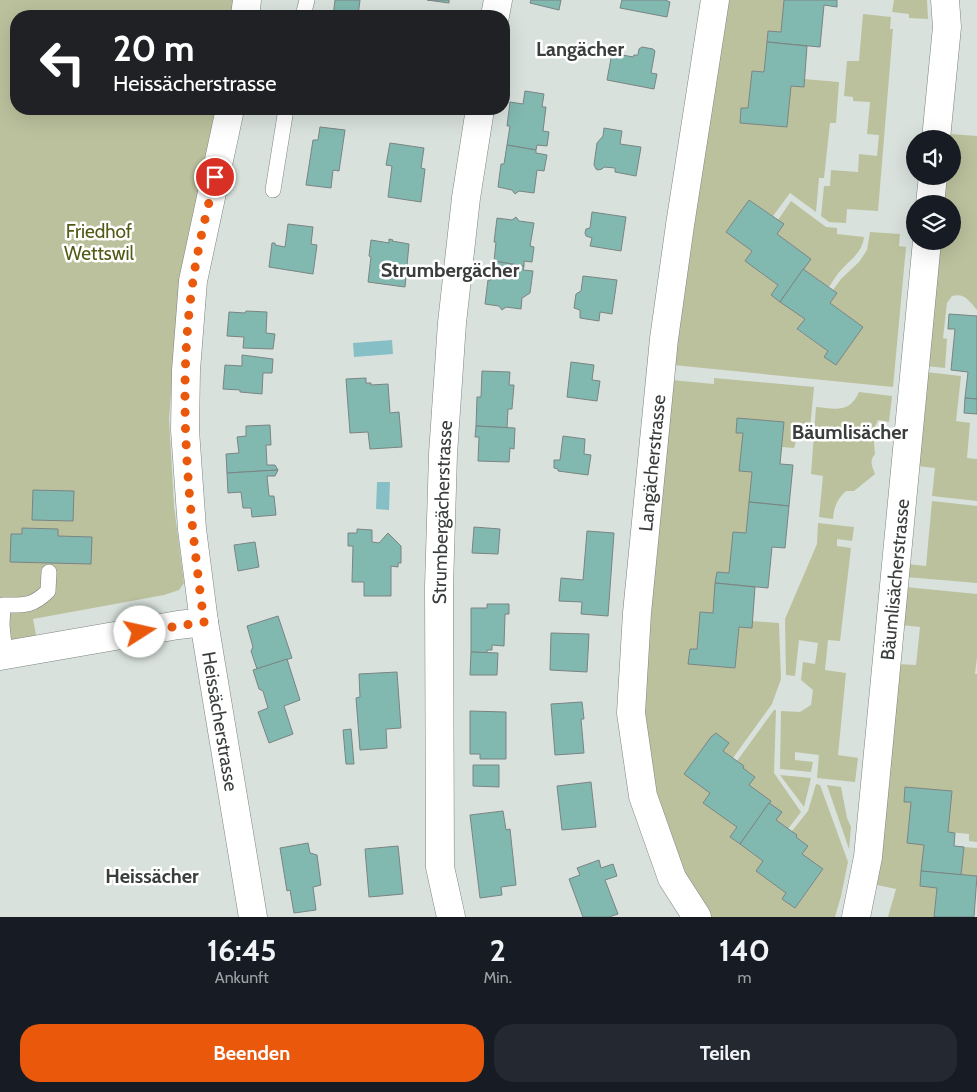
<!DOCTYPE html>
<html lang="de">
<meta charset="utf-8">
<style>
:root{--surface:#171b24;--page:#242831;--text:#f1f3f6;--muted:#9ea1a6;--accent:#ea580c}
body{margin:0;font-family:Cabin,sans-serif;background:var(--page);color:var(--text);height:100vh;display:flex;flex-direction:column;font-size:19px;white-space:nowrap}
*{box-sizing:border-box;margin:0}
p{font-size:16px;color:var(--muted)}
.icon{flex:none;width:28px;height:28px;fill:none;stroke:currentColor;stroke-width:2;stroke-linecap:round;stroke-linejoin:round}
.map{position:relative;height:917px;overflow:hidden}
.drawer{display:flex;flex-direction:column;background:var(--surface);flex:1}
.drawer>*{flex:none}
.top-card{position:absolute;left:10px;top:10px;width:500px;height:105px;border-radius:20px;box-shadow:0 5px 20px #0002;background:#202124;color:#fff;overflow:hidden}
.tools{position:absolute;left:906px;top:130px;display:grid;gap:10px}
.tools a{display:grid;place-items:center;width:55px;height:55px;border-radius:50%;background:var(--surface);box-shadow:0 5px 20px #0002;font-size:25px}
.pin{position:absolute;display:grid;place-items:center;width:42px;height:42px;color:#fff;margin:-21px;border:2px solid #fff;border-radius:50%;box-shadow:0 1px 5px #0007}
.me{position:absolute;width:55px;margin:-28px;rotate:80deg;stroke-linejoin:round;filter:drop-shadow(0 0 4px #0008)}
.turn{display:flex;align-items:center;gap:18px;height:105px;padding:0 20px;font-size:22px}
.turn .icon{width:65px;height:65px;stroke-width:2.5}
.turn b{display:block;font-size:35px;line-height:42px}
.eta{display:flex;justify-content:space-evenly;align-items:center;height:85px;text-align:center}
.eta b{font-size:30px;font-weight:700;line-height:35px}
.cta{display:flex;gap:10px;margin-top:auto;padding:10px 20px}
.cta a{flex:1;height:58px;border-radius:20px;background:var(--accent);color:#fff;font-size:20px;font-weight:700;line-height:58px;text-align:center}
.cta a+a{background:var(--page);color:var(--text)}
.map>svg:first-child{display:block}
.green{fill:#bbc19d}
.water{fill:#87bfc7}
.building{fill:#81b8b0;stroke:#7b8483}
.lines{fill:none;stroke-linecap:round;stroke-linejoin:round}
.lane-casing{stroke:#7c8480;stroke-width:16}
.street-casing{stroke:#7c8480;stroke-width:29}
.lane{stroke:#fff;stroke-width:15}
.street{stroke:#fff;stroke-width:28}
.route{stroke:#ea580c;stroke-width:9;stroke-dasharray:0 16.2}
.labels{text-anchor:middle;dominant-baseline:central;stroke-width:5;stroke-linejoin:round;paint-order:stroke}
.park-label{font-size:19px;fill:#535a16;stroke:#fff}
.street-label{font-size:19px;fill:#393d3b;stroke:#fff}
.neighbourhood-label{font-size:20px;font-weight:bold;fill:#393d3b;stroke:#fff}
</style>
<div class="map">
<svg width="977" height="917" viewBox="0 0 977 917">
<rect width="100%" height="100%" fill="#d8e1dc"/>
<g class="green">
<polygon points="0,0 236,0 233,16 16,16 16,109 218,109 173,370 169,419 174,506 184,583 179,590 164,595 33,619 37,640 0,647"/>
<polygon points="729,0 784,0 781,32 768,31 764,72 752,71 748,108 741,108 740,123 787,127 791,86 804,87 804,79 839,82 836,123 830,123 824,178 819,178 816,212 790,193 773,216 749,200 726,232 752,251 745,261 778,285 771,295 805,319 797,330 828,351 824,357 836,365 863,327 830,303 837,293 833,290 841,279 859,262 867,250 870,232 900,234 899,246 906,247 893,387 673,365 682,297"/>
<polygon points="894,0 927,0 928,19 909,18 909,14 892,12"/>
<polygon points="863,14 891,17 890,29 893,29 878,211 847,209 846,223 829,222 821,216 824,186 830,186 831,170 858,172 859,154 877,156 879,135 867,134 870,102 853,101 853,97 844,96 847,61 859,61"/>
<path d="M950,134L977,136V310C969,301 965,293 952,296L947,303L943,338L947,339L945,368L926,366L939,241H952V204H943L946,176H952V139H950Z"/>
<path d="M791,201L826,227L837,228V234L864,237C862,253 851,259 841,270C836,275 833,281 829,287L803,269L811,259L777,234L784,224L778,220Z"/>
<polygon points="926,372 961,376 956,421 970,423 967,458 977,459 977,501 932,496 935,468 916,466"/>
<polygon points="714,378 814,387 810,429 800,430 798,434 794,448 782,447 784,422 737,418 736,433 743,433 739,471 752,472 746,533 733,532 729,573 717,572 713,613 700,612 697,649 690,649 688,663 735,668 739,627 752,628 752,621 779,623 781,679 772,704 733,758 723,751 728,742 716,733 710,793 703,803 737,827 730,837 763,861 756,871 786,893 783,899 795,908 823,870 802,854 808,846 796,837 792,831 808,811 816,784 820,785 848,862 841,896 835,917 711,917 684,872 649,771 644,730 645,683 671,380 714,384"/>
<path d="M859,392L892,396L889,422L878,420L873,431L875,454C869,461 872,466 875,474L854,491H846C837,499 834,507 833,519L819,517L823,476L811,474L816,407C836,409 850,413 859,392Z"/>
<polygon points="932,501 977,506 977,583 906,577 907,564 926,566"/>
<polygon points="818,523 854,527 852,541 837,539 837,546 851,548 840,641 828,640 825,670 846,673 838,755 858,758 855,782 817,778 819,755 795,752 795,760 813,762 811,772 780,769 781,711 800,712 811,705 813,690 801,680 803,662 815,664 818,643 799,640 795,676 786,675 785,619 817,544"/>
<polygon points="905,587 977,594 977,657 975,674 977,674 977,842 969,841 969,834 948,832 952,791 905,787 904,801 911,802 907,843 924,845 920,886 937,888 934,917 888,917 896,889 877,885 897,664 916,665 920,627 901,625"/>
<polygon points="774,710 776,710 774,773 801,812 788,829 776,820 781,812 769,803 770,801 749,785 755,777 743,768 744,766 737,761"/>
<polygon points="780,775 811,778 804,807"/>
<polygon points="827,785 841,787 847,818 851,827 849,849"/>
<polygon points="964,847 977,848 977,876 961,875"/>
</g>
<g class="water">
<polygon points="392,340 393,354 354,357 353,343"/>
<polygon points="377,482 390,482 389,510 376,509"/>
</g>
<g class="building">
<polygon points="335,0 360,0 358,16 333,16"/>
<polygon points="427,0 449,0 449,3"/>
<polygon points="531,0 561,0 559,10 530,3"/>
<polygon points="622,0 665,0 670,2 667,17 620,8"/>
<polygon points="784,0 837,0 837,7 824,5 820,47 767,42 768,31 781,32"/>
<polygon points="767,42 807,46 804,87 791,86 787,127 740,123 741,108 748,108 752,71 764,72"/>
<polygon points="642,47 653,49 655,51 651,73 657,74 654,89 607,80 612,53 633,57 634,55 638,55 639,49"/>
<polygon points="525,91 544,94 542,107 546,107 543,131 549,132 547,146 537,145 536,150 507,145 510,126 507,126 510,102 523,104"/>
<polygon points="320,127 345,130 339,171 333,170 331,188 306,185 313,140 318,140"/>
<polygon points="604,128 622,131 620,144 641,147 636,176 615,172 615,168 604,167 602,169 598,170 596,169 594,165 597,143 603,136"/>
<polygon points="390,143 424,148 421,168 425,169 421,202 388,197 392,166 386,165"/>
<polygon points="507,145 536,150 536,153 547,155 544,171 537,170 534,193 519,191 515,194 512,190 498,187 501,164 504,164"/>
<polygon points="749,200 784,224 777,234 811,259 780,302 771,295 778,285 745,261 752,251 726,232"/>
<polygon points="592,212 626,217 621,251 590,246 592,238 586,236 585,233 586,229 590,228"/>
<polygon points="516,217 519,221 534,223 530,246 534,247 532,262 524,261 524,266 494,261 496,242 494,242 497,218 512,220"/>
<polygon points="288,224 313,227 311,244 317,245 313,274 269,267 272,243 275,243 275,245 285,247"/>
<polygon points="389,239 393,240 392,241 409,244 405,287 368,282 371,257 369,256 371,240 389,243"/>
<polygon points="494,261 524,266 523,270 533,271 530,293 522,298 521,309 506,307 502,310 499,306 485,304 488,280 491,280"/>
<polygon points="803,269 837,293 830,303 863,327 836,365 824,357 828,351 797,329 805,319 780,302"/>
<polygon points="583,276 617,280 612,314 600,312 599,321 580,318 580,310 574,308 576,294 581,291"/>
<polygon points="246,311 267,312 266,333 275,334 273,349 243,348 244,337 227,336 229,312 245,313"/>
<polygon points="949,314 977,316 977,399 965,398 968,372 951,370 955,329 948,329"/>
<polygon points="242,355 273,359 272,373 263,373 262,394 240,392 240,390 223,389 225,365 242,366"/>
<polygon points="571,362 594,365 592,380 600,381 597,401 567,397"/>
<polygon points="482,371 510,372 509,385 514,385 512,409 508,409 507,428 476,426 477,397 481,397"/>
<polygon points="366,378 366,383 371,383 371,385 388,384 390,413 399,412 402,447 370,449 368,432 350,433 346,379"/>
<polygon points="965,398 977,399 977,414 964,413"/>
<polygon points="737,418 784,422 780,464 793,465 789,506 749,502 752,472 739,471 743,433 736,433"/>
<polygon points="270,425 271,445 266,445 267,465 275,465 278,470 227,473 226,454 239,453 237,437 246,436 246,426"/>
<polygon points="476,426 515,428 514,449 510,448 509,462 478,461 479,437 475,437"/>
<polygon points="563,436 585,439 584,454 591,455 588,475 558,471 558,469 554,468 554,460 560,460"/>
<polygon points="278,470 275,476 267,476 269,496 274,496 276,515 252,517 251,508 243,508 241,492 228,493 227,473"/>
<polygon points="33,490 74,491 73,521 32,520"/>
<polygon points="749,502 789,506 785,548 772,547 768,588 715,583 717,572 729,573 733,532 746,533"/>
<polygon points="474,527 500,529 498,554 472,553"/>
<polygon points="22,528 58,529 58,536 92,537 91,564 10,562 11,534 22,534"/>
<polygon points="357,529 372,530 372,542 379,543 388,533 401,546 401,563 398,563 398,567 391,566 391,596 364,596 364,582 352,582 353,546 348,546 348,533 357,533"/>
<polygon points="587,531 614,533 608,616 581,614 582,602 559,601 561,578 583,580"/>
<polygon points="255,542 259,567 238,571 234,545"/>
<polygon points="715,583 755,587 752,628 739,627 735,668 688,664 690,649 697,649 700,612 713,613"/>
<polygon points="487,604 509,604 509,614 505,614 504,646 492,645 492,650 487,650 487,653 471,652 471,608 487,608"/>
<polygon points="278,616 292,658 257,669 251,651 253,647 247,626"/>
<polygon points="551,633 589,634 587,672 550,670"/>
<polygon points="471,652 498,653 497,675 470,675"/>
<polygon points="287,659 300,700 284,706 293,734 269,743 258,712 268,708 263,691 259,689 253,670"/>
<polygon points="397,672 401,728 386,729 387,748 360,750 356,698 360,697 359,674"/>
<polygon points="582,702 584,719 581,719 584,753 555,755 551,704"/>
<polygon points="470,711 506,712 506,759 480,759 480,754 470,754"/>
<polygon points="351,729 354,764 346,764 343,730"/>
<polygon points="716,733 729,743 723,751 744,766 743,768 755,777 749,785 771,801 740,844 730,837 737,827 703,803 710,793 684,774 711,737"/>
<polygon points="473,765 499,765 499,787 473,786"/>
<polygon points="591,782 596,827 562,830 557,786"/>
<polygon points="905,787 952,791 948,832 955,833 954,846 964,847 961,875 921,871 924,845 907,843 911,802 904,802"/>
<polygon points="769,803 782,812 776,820 797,835 796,837 808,846 802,854 823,869 795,908 782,899 786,893 756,871 763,861 740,844"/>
<polygon points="503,811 506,830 510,829 516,885 501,887 502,895 480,898 470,815"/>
<polygon points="308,843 310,853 317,855 321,885 313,887 316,910 294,913 290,890 287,891 280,848"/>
<polygon points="398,846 403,894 369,897 365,849"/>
<polygon points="599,860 601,868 613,864 617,876 605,880 618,914 609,917 583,917 569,879 580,875 577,868"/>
<polygon points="921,871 977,876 974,917 934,917 937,888 920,886"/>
</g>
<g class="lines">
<defs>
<g id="lane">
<polyline points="303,16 307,0"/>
<polyline points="273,190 286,109"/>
<path d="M5,655L2,625L3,605C23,605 32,607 48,591L49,572"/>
</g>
<g id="street">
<polyline points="245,16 247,0"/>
<polyline points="495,16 498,0"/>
<path id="s1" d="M230,109L193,281L186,370L185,430L192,529L204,622L253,917"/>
<polyline points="936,139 947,27 945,0"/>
<polyline points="930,204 933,176"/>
<polyline points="0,656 178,625 204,622"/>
<path id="s2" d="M451,917L440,867L439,587L443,454L452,323L466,198L480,109"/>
<path id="s3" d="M697,917L672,878L643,796L631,713L637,613L664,339L680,225L715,0"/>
<path id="s4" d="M856,917L868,857L927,241"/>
</g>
</defs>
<use href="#lane" class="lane-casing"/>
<use href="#street" class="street-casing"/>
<use href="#lane" class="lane"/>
<use href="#street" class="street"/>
</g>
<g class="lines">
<path class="route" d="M140,632L204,622C189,509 176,395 193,281C198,246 207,211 215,177"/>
</g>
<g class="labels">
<g class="park-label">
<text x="99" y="231">Friedhof<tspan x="99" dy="22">Wettswil</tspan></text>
</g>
<g class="street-label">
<text stroke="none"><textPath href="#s3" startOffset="468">Langächerstrasse</textPath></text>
<text stroke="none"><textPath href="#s2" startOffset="406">Strumbergächerstrasse</textPath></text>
<text stroke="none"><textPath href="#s4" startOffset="340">Bäumlisächerstrasse</textPath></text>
<text stroke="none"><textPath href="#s1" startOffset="619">Heissächerstrasse</textPath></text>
</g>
<g class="neighbourhood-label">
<text x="580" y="49">Langächer</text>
<text x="450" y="270">Strumbergächer</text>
<text x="850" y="432">Bäumlisächer</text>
<text x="152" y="876">Heissächer</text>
</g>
</g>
</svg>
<div class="tools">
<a><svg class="icon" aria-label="sound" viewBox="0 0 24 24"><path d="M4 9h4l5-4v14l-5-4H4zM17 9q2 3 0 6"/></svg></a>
<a><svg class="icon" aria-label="layers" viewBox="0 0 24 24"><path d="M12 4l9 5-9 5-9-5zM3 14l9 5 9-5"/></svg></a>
</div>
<div class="pin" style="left:215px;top:177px;background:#d93025"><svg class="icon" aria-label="arrive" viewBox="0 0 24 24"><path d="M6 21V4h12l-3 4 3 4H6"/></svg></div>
<svg class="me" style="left:140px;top:632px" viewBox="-20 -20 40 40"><circle r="19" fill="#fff"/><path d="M0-13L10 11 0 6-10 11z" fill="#ea580c"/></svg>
<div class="top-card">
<div class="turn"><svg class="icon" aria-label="left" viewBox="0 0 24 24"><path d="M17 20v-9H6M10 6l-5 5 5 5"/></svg><div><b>20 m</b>Heissächerstrasse</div></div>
</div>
</div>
<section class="drawer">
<div class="eta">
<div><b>16:45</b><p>Ankunft</p></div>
<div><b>2</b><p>Min.</p></div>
<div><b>140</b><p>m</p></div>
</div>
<div class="cta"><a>Beenden</a><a>Teilen</a></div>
</section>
